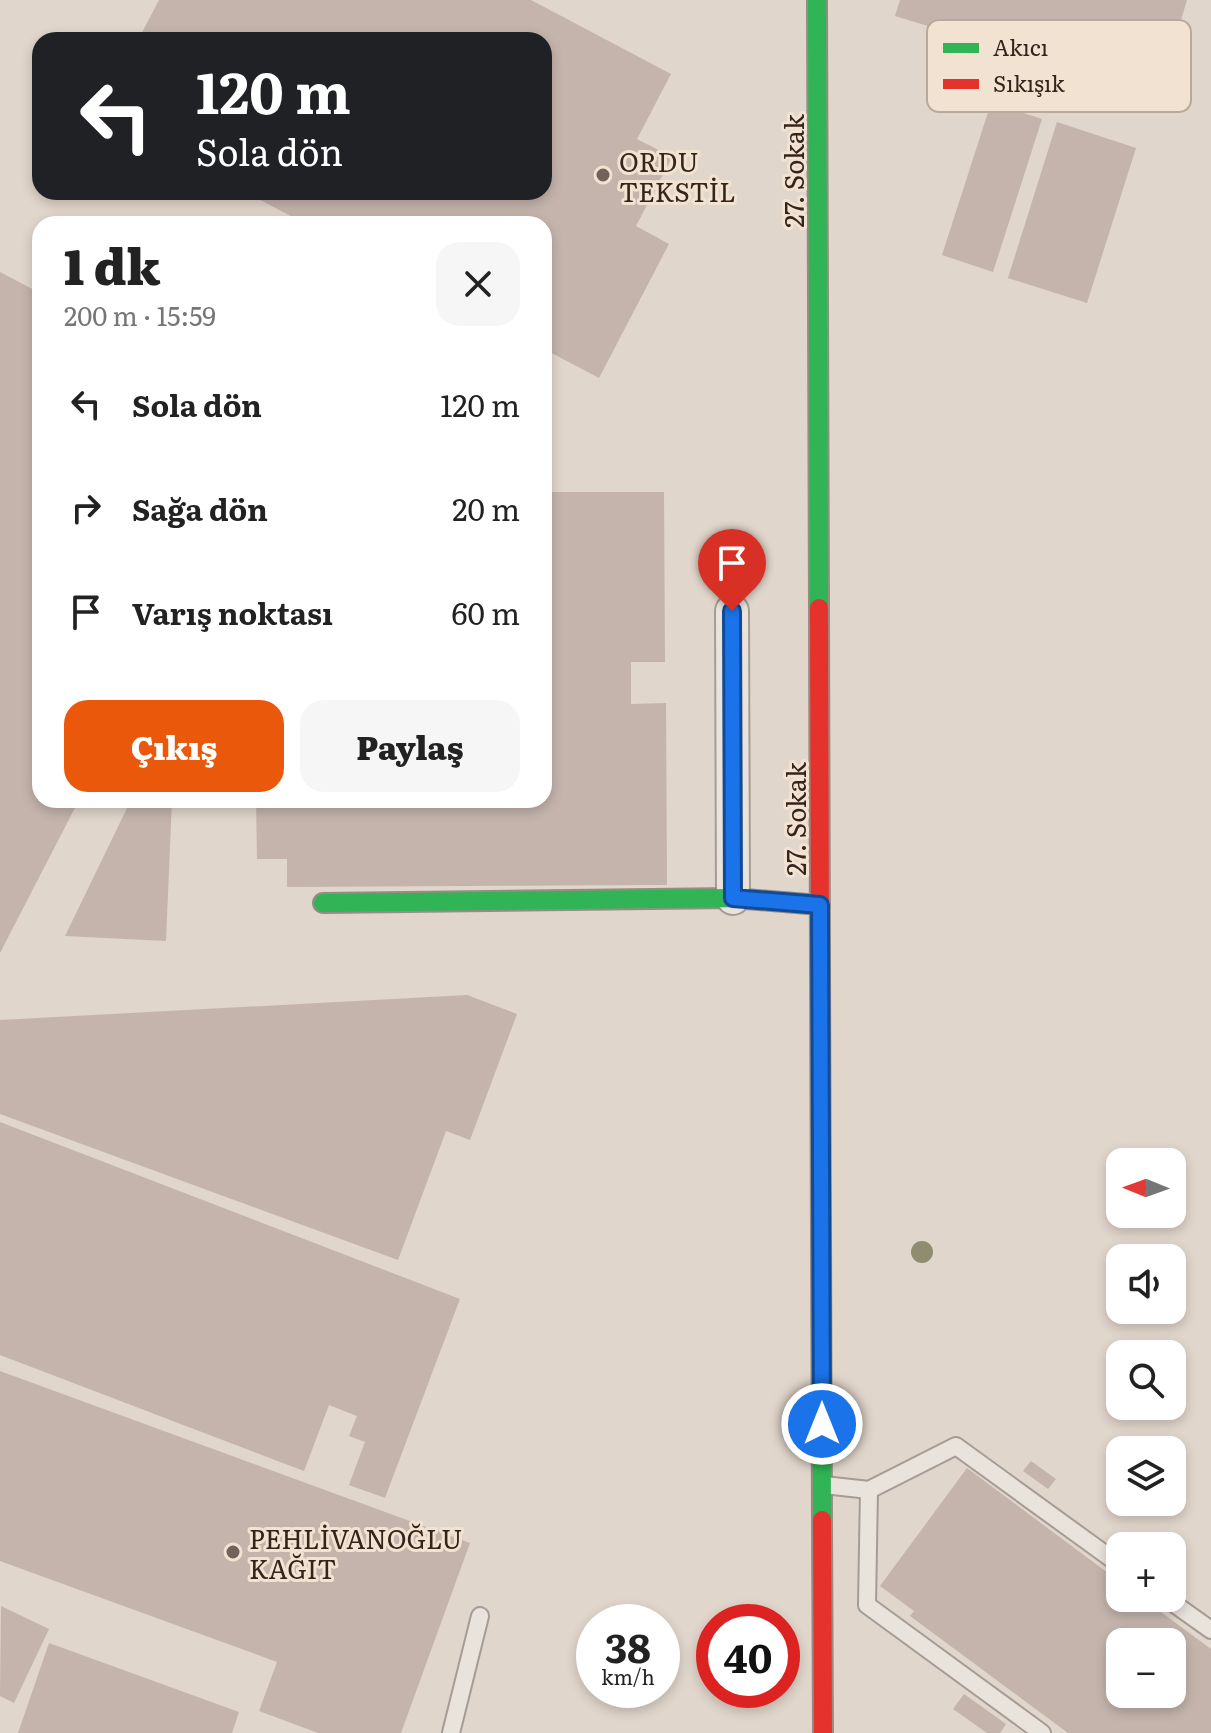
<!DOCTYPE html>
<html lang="tr">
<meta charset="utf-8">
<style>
:root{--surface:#fff;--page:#f6f6f6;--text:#222;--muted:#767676;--accent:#ea580c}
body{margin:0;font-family:Literata,serif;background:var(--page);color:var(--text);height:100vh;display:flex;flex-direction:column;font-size:30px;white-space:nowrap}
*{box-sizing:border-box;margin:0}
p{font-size:26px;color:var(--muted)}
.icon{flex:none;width:44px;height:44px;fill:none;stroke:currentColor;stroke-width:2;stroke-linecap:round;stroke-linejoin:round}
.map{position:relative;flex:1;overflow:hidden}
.side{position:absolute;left:32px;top:216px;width:520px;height:592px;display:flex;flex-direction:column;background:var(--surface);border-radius:24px;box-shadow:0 4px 12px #0003}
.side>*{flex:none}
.top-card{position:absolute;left:32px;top:32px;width:520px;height:168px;border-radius:24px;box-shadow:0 4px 12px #0003;background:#202124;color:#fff;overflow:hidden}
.needle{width:52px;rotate:271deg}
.tools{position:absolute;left:1106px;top:1148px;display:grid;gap:16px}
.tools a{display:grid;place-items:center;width:80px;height:80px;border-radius:16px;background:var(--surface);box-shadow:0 4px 12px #0003;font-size:40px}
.speed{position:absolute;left:576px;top:1604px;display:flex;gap:16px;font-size:40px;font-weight:700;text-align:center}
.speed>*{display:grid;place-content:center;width:104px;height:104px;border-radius:50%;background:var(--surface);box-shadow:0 4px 12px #0003;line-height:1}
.speed small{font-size:20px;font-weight:400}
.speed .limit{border:12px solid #d22;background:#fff;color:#111}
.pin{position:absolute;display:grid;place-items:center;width:68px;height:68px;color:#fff;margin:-82px -34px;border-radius:50% 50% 50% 0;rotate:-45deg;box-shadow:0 0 8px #0007}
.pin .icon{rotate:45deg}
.me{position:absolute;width:88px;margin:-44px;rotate:0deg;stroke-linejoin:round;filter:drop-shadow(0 0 6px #0008)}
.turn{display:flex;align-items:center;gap:28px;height:168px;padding:0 32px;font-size:36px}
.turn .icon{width:104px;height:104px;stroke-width:2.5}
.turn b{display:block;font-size:56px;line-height:68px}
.round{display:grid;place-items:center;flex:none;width:84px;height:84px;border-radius:24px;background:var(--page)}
.overview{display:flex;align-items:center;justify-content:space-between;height:136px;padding:0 32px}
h1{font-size:48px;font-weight:800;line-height:60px}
.button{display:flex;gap:16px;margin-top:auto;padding:16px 32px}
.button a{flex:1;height:92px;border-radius:24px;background:var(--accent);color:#fff;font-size:32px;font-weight:800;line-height:92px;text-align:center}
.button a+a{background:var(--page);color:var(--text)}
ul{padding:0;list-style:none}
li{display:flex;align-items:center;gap:24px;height:104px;padding:0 32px}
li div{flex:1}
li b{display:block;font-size:30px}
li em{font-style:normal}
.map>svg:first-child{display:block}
.building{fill:#c4b4ac;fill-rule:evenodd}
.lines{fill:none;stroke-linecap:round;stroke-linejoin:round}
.lane-casing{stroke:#a69c95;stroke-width:20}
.street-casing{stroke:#a69c95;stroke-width:36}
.fast-casing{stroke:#968c84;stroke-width:22}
.jam-casing{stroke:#968c84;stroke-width:22}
.lane{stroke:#eae3dc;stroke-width:16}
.street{stroke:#eae3dc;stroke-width:32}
.fast{stroke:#30b455;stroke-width:18}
.jam{stroke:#e5322d;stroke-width:18}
.tree{fill:#8f8c70}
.route-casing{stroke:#114b97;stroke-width:20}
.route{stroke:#1a73e8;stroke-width:14}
.poi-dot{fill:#71625b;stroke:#f2e2d1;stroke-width:3}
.labels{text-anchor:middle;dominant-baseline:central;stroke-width:6;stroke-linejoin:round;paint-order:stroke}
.poi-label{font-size:26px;fill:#34241e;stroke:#f2e2d1;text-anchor:start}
.street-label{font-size:26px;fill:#34241e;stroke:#f2e2d1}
.key{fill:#f2e2d1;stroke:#b9a99b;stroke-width:2}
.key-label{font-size:22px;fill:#34241e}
</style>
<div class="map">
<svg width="1211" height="1733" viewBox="0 0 1211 1733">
<rect width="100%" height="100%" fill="#e1d6cb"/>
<g class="building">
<polygon points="159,0 531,0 671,74 637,139 672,157 636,226 669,244 599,378 544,349 544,224 306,224 245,192 544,192 544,40 138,40"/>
<polygon points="900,0 1187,0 1158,96 895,16"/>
<polygon points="991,103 1042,119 993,272 942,255"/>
<polygon points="1057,122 1136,148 1087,303 1008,278"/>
<polygon points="0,272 40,293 40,800 79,800 0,953"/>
<polygon points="545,492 664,492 665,662 631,662 631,704 666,703 667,885 287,887 287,859 257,859 256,800 544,800"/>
<polygon points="131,800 172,800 166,941 65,936"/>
<polygon points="467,995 517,1014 470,1140 446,1131 398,1260 0,1114 0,1020"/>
<polygon points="0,1122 460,1299 385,1498 349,1485 365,1442 349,1436 357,1416 329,1405 304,1471 0,1355"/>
<polygon points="0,1371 470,1543 401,1733 318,1733 259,1711 277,1662 0,1561"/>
<polygon points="1031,1461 1056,1479 1048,1489 1023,1471"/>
<path d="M967,1468L1120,1582V1598H1142L1211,1649V1733H1068L910,1616L914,1611L880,1586ZM1120,1642H1172V1694H1120Z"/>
<polygon points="1,1606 49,1629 14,1703 0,1696"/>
<polygon points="49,1643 239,1712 232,1733 18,1733"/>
<polygon points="964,1694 1006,1724 1000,1733 987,1733 953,1709"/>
</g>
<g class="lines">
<defs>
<g id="lane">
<polyline points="824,1485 869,1490 956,1446 1120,1565"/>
<polyline points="869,1490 867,1605 1042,1733"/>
<polyline points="1166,1598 1211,1630"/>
<polyline points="451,1733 480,1616"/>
</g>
<polyline id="street" points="732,611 733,898"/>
<g id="fast">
<polyline points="817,0 819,608"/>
<polyline points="323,903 733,898 820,905"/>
<polyline points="820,966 822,1520"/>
</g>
<g id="jam">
<polyline points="819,608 820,966"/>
<polyline points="822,1520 823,1733"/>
</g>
</defs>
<use href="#lane" class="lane-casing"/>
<use href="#street" class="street-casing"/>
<use href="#fast" class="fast-casing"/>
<use href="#jam" class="jam-casing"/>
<use href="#lane" class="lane"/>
<use href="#street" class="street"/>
<use href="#fast" class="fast"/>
<use href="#jam" class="jam"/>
</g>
<circle class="tree" cx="922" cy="1252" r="11"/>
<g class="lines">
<defs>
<polyline id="route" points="732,611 733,898 820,905 822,1424"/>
</defs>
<use href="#route" class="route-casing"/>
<use href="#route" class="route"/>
</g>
<g class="poi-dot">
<circle cx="603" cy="175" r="8"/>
<circle cx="233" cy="1552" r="8"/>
</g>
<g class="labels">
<g class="poi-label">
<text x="619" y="160">ORDU<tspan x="619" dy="30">TEKSTİL</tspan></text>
<text x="249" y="1537">PEHLİVANOĞLU<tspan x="249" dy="30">KAĞIT</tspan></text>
</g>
<g class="street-label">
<text transform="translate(792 171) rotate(-90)">27. Sokak</text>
<text transform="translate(794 819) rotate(-90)">27. Sokak</text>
</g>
</g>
<rect x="927" y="20" width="264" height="92" rx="12" class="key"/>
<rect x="943" y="43" width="36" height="10" fill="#30b455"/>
<rect x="943" y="79" width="36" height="10" fill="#e5322d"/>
<g class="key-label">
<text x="993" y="56">Akıcı</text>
<text x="993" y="92">Sıkışık</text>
</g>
</svg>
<div class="tools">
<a><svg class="needle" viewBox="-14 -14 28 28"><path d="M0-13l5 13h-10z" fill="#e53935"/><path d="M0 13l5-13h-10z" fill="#767676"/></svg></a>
<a><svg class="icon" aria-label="sound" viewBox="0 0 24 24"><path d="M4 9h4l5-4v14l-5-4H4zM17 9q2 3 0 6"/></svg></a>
<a><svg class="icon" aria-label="search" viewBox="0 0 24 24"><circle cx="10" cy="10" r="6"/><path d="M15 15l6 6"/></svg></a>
<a><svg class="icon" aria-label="layers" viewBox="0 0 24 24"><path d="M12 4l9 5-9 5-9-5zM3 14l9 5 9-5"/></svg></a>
<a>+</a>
<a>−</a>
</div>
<div class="speed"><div>38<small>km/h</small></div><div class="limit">40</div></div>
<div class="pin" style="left:732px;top:611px;background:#d93025"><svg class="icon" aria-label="arrive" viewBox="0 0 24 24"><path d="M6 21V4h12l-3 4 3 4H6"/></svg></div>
<svg class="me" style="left:822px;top:1424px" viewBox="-20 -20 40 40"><circle r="17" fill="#1a73e8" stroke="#fff" stroke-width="3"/><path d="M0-11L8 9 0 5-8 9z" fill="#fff"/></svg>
<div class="top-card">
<div class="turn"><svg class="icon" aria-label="left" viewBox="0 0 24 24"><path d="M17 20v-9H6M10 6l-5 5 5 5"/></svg><div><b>120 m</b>Sola dön</div></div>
</div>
<section class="side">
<div class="overview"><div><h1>1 dk</h1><p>200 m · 15:59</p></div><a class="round"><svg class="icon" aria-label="close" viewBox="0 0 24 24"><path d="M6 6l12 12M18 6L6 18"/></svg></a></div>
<ul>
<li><svg class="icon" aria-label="left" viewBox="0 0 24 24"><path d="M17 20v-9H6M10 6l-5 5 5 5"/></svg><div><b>Sola dön</b></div><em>120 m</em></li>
<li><svg class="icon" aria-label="right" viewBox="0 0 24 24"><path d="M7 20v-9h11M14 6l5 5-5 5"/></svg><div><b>Sağa dön</b></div><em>20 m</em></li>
<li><svg class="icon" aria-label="arrive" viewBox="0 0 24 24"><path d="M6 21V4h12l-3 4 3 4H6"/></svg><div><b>Varış noktası</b></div><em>60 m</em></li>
</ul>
<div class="button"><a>Çıkış</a><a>Paylaş</a></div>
</section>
</div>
